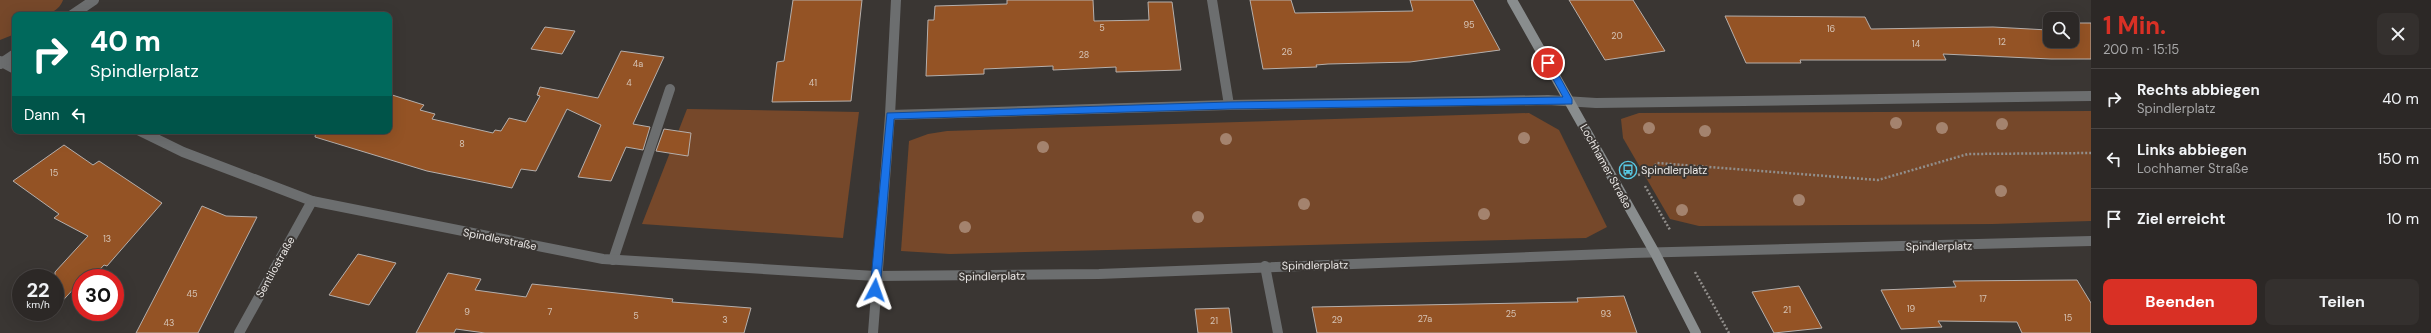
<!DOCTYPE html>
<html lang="de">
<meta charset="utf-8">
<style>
:root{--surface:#2c2826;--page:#34302e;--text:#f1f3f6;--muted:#a6a6a7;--line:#484443;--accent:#d93025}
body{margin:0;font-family:"DM Sans",sans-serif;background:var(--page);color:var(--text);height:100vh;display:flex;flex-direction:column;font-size:15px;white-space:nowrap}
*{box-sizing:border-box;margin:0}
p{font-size:13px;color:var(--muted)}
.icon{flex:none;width:22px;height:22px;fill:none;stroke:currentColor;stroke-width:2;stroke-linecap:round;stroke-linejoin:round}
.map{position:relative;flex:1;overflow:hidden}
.panel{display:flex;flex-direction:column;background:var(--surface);width:340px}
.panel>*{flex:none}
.guide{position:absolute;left:12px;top:12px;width:380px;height:122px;border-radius:8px;box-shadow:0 4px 16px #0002,0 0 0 1px var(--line);background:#00695c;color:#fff;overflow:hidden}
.fabs{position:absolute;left:2043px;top:12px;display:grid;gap:8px}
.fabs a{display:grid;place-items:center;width:36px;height:36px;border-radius:8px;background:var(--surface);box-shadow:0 4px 16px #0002,0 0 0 1px var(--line);font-size:20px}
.speed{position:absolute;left:12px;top:269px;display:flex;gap:8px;font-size:20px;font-weight:700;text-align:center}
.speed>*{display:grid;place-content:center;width:52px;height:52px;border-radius:50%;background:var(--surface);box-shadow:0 4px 16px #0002,0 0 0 1px var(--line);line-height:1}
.speed small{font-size:10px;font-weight:400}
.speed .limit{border:6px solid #d22;background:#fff;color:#111}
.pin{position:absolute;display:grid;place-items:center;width:34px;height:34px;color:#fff;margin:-17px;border:2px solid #fff;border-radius:50%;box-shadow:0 1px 4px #0007}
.me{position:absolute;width:44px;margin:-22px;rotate:4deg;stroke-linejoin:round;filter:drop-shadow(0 0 3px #0008)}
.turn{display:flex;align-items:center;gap:14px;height:84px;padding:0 12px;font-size:18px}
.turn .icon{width:52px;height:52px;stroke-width:2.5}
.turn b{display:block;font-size:28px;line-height:34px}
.then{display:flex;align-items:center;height:38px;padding:0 12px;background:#0003;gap:8px;font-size:15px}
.round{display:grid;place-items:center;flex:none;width:42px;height:42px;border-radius:8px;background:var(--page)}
.head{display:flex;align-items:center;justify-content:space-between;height:68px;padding:0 12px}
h1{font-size:24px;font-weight:700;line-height:30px;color:var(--accent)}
.button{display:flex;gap:8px;margin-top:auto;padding:8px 12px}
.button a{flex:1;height:46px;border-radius:8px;background:var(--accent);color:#fff;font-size:16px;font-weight:700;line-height:46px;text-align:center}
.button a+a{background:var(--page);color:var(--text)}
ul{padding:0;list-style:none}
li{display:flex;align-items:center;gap:12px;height:60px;padding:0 12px;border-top:1px solid var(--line)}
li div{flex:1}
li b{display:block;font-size:15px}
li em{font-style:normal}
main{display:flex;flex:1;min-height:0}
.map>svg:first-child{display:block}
.green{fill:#76482a}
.building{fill:#945325;stroke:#b5afac}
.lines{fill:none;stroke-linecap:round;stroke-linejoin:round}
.path{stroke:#928f8c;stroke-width:2.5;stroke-dasharray:2 2;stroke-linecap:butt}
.service{stroke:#6c6e6f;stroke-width:10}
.minor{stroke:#6c6e6f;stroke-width:10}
.secondary{stroke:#898d8e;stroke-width:10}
.tree{fill:#a4836e}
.route{fill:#1a73e8;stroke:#114b97}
.labels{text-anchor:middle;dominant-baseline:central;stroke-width:4;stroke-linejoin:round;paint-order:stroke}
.number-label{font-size:9px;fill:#d6c4b6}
.street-label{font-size:11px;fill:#ece9e7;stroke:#3a3633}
.poi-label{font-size:11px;fill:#ece9e7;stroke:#3a3633;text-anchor:start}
</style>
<main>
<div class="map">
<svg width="2091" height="333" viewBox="0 0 2091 333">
<rect width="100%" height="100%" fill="#3a3633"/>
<g class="green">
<path d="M0,0H63C56,19 32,15 15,15V34L0,40Z"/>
<polygon points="687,109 859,112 843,238 642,224"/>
<polygon points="2091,111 2091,221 1993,224 1699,226 1670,219 1623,138 1621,119 1639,113"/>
<polygon points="1529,113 1559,130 1607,227 1586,238 950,254 901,251 909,141 928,134 947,131"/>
</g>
<g class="building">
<polygon points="793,0 862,0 851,101 772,102 777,62 784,61"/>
<polygon points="1007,0 1093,0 1094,21 1149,20 1148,2 1172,2 1181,70 1116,72 1116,67 1053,70 1053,66 984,69 984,74 926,76 928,20 934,20 935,6 1007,4"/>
<polygon points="1250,0 1291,0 1295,13 1413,11 1410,0 1473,0 1500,50 1410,62 1328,64 1316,65 1317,67 1263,69"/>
<polygon points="1569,0 1633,0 1665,51 1605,60"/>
<polygon points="1725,16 1865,17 1871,29 1993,27 2048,30 2043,24 2050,23 2050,41 2072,41 2072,23 2091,23 2091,59 2051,59 1943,54 1946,60 1800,60 1801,63 1746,63"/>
<polygon points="545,27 575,31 562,54 531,49"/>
<polygon points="621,51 664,57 633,124 650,127 643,150 626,147 611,181 578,177 601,125 567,109 536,171 521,169 512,188 427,171 315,137 316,131 389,131 389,94 424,105 420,110 435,114 432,119 493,133 495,130 501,131 509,118 526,122 540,96 537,95 540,87 598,98"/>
<polygon points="664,129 691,133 688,156 656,151"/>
<polygon points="64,145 93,165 99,161 162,203 107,266 104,265 92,278 81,278 81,283 79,283 55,309 55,272 88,236 54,218 59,214 13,181"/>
<polygon points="202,206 226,216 257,217 198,333 136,333"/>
<polygon points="358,254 396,263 369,305 329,295"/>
<polygon points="448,273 481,279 475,290 526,297 532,284 673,299 672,302 751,308 744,333 485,333 456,329 454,333 416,333"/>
<polygon points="2077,280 2091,303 2091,333 2022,333 2017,322 1938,321 1942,327 1901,329 1881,290 1956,287 1953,281"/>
<polygon points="1799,286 1822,328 1774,333 1752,292"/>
<polygon points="1624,296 1637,333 1317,333 1312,307 1578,302 1577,298"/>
<polygon points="1229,308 1232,333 1198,333 1195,309"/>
</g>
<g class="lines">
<g class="path">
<polyline points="1638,175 1649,172 1657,163 1878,180 1968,154 2091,153"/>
<polyline points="1645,186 1670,230"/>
<polyline points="1695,272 1729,333"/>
</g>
<polyline class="service" points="613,260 670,89"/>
<g class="minor">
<polyline points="1212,0 1229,105"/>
<polyline points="72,15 94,0"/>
<polyline points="0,61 15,69"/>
<polyline points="0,64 15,54"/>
<polyline points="890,115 1229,105 1548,100 1596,103 2091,96"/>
<polyline points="140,131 183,152 312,201 603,259 875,276 1099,274 1632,253 2091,241"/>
<polyline points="1265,266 1278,333"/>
<polyline points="239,333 312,201"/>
<polyline points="873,333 890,115 896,0"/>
</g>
<polyline class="secondary" points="1512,0 1655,253 1696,333"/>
</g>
<g class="tree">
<circle cx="1896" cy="123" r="6"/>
<circle cx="2002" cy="124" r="6"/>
<circle cx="1649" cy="128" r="6"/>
<circle cx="1942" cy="128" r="6"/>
<circle cx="1705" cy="131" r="6"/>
<circle cx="1524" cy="138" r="6"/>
<circle cx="1226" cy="139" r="6"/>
<circle cx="1043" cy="147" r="6"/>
<circle cx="2001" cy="191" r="6"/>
<circle cx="1799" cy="200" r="6"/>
<circle cx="1304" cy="204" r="6"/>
<circle cx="1682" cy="210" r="6"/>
<circle cx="1484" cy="214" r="6"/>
<circle cx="1198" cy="217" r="6"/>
<circle cx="965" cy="227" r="6"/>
</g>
<polygon class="route" points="1548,60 1551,61 1572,99 1572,104 1229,109 894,119 880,290 875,295 870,290 887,113 1229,102 1563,97 1544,63"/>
<defs>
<symbol id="bus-ring" viewBox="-11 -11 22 22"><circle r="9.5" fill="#3a3633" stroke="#58c9e4" stroke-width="1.5"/><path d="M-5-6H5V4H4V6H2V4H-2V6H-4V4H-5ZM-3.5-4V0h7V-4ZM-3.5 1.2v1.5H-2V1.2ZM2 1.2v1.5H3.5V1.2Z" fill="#58c9e4"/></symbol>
</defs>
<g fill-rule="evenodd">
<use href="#bus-ring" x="1618" y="160" width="20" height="20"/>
</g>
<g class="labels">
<g class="number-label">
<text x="1469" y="25">95</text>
<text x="1102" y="28">5</text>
<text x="1831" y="29">16</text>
<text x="1617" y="36">20</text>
<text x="2002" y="42">12</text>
<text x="1916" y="44">14</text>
<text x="1287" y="52">26</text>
<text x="1084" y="55">28</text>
<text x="638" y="64">4a</text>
<text x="629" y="83">4</text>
<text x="813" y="83">41</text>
<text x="462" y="144">8</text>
<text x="54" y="173">15</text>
<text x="107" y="239">13</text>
<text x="192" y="294">45</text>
<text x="1983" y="299">17</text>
<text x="1911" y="309">19</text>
<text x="1787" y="310">21</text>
<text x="467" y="312">9</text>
<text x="550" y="312">7</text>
<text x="1511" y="314">25</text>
<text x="1606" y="314">93</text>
<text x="636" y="316">5</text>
<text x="2068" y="318">15</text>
<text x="1425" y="319">27a</text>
<text x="725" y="320">3</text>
<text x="1337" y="320">29</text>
<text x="1214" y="321">21</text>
<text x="169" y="323">43</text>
</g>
<g class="street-label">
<text transform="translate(1606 166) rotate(61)">Lochhamer Straße</text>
<text transform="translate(500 239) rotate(11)">Spindlerstraße</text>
<text transform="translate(1939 246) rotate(-1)">Spindlerplatz</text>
<text transform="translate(1315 265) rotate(-1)">Spindlerplatz</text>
<text transform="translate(275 267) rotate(-61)">Sentilostraße</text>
<text transform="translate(992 276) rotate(-1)">Spindlerplatz</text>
</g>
<g class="poi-label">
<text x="1641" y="170">Spindlerplatz</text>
</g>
</g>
</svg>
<div class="fabs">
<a><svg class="icon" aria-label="search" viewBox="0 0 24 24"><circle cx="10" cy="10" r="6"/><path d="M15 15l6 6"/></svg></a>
</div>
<div class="speed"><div>22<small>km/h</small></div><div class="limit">30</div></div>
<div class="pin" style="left:1548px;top:63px;background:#d93025"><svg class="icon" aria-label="arrive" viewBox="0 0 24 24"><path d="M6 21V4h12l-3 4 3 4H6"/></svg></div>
<svg class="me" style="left:875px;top:290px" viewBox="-20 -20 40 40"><path d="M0-17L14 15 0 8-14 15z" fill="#1a73e8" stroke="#fff" stroke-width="4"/></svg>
<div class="guide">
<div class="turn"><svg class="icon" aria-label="right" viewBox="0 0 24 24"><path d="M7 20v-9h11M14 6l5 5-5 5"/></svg><div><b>40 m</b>Spindlerplatz</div></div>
<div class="then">Dann<svg class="icon" aria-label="left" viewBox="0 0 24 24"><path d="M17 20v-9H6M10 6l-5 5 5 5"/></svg></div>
</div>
</div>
<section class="panel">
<div class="head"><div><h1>1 Min.</h1><p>200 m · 15:15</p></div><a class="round"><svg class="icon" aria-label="close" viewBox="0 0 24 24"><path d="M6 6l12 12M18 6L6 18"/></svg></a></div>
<ul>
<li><svg class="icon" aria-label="right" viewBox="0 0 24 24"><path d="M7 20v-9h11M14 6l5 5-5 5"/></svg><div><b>Rechts abbiegen</b><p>Spindlerplatz</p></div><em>40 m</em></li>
<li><svg class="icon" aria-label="left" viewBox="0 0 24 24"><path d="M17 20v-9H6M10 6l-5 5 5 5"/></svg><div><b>Links abbiegen</b><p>Lochhamer Straße</p></div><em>150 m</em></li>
<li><svg class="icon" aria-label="arrive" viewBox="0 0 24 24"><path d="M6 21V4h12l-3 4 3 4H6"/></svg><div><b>Ziel erreicht</b></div><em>10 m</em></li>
</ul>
<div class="button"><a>Beenden</a><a>Teilen</a></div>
</section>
</main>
